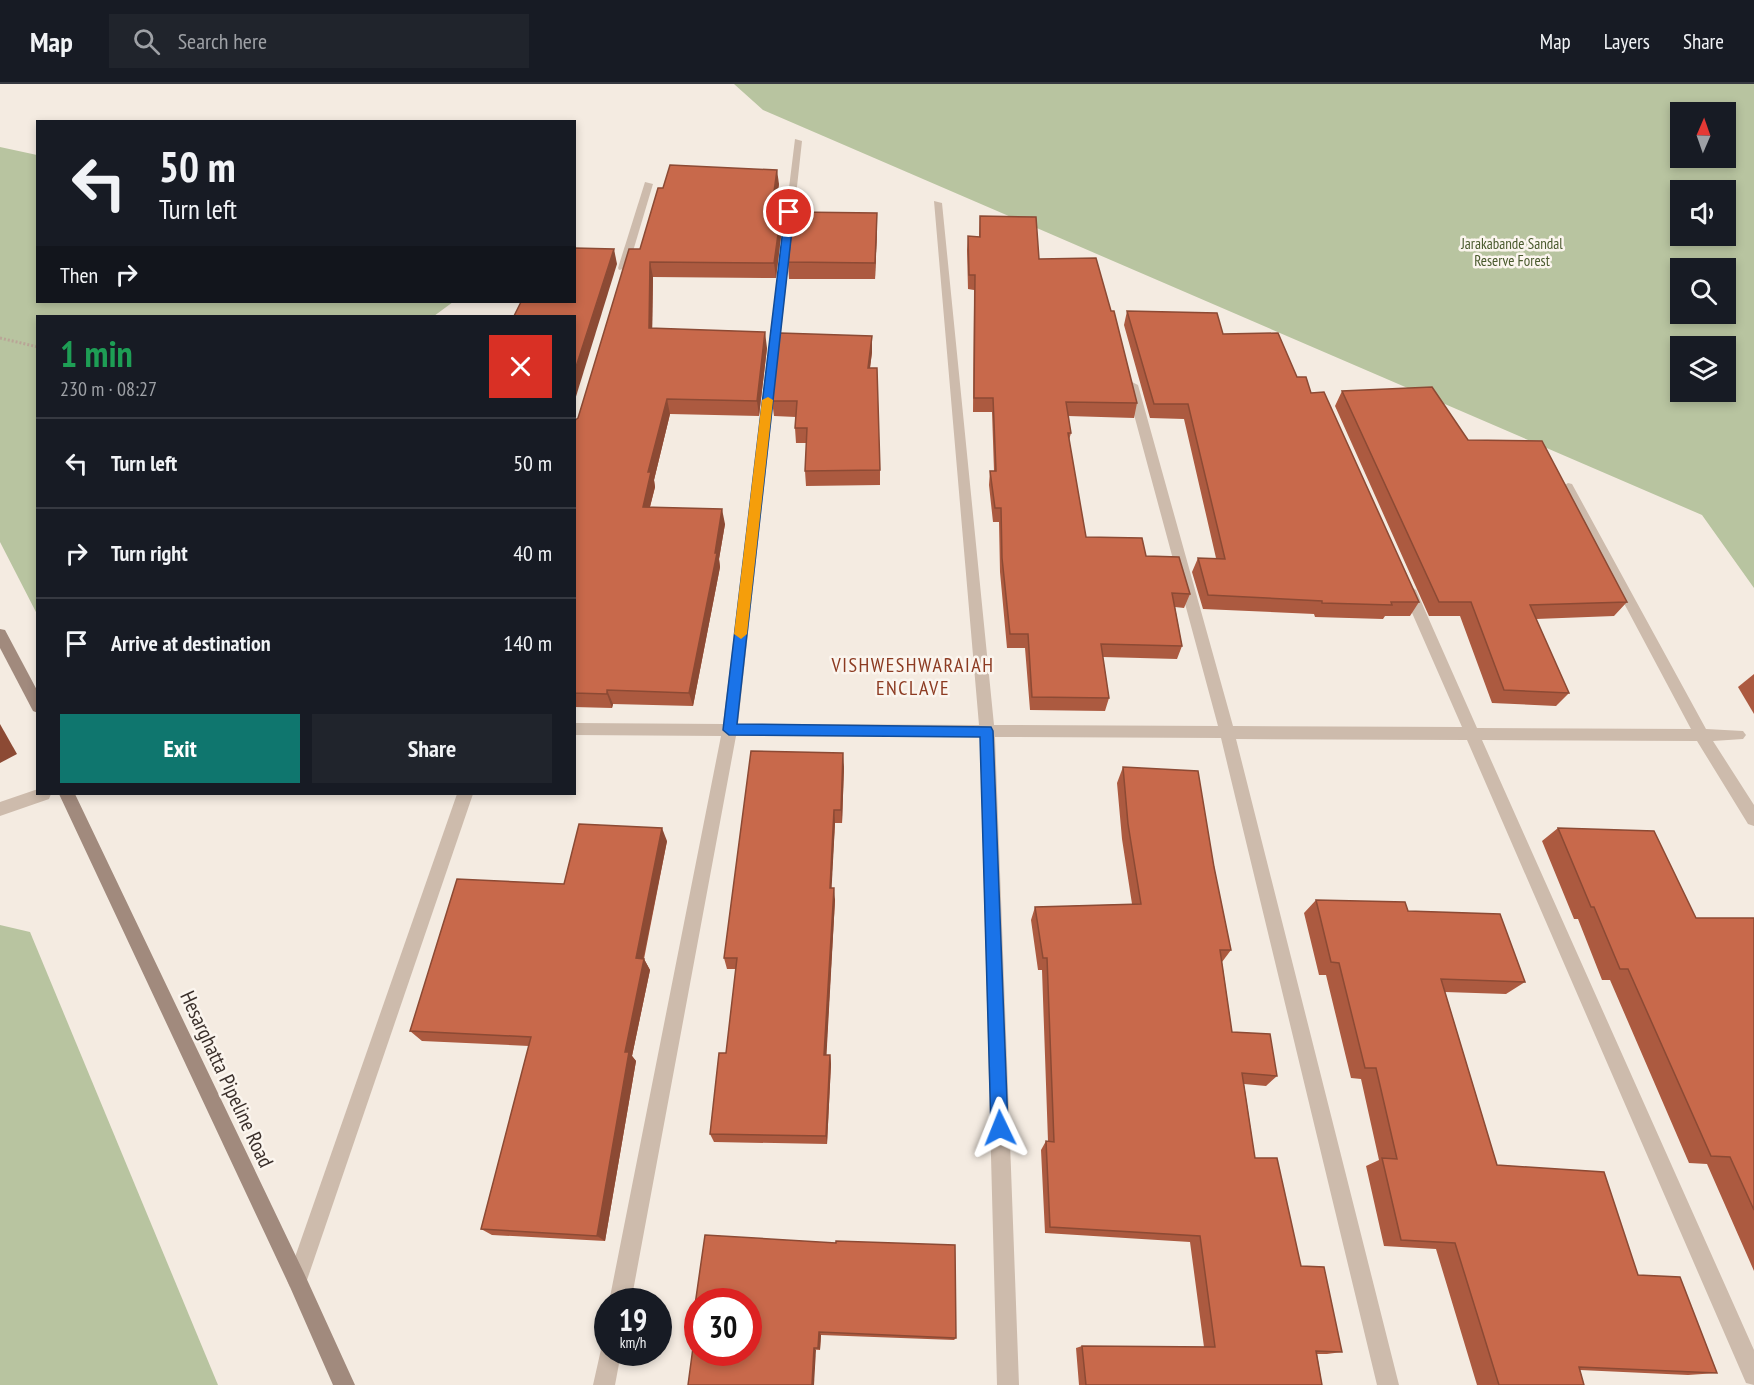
<!DOCTYPE html>
<meta charset="utf-8">
<style>
:root{--surface:#171b24;--page:#20242c;--text:#f1f3f6;--muted:#9ea1a6;--line:#363941;--accent:#0f766e}
body{margin:0;font-family:"PT Sans Narrow",sans-serif;background:var(--page);color:var(--text);height:100vh;display:flex;flex-direction:column;font-size:22px;white-space:nowrap}
*{box-sizing:border-box;margin:0}
p{font-size:20px;color:var(--muted)}
.icon{flex:none;width:33px;height:33px;fill:none;stroke:currentColor;stroke-width:2;stroke-linecap:round;stroke-linejoin:round}
.map{position:relative;flex:1;overflow:hidden}
.details{position:absolute;left:36px;top:231px;width:540px;height:480px;display:flex;flex-direction:column;background:var(--surface);border-radius:0px;box-shadow:0 3px 9px #0003}
.details>*{flex:none}
.guide{position:absolute;left:36px;top:36px;width:540px;height:183px;border-radius:0px;box-shadow:0 3px 9px #0003;background:#171b24;color:var(--text);overflow:hidden}
.needle{width:39px;rotate:2deg}
.fabs{position:absolute;left:1670px;top:18px;display:grid;gap:12px}
.fabs a{display:grid;place-items:center;width:66px;height:66px;border-radius:0px;background:var(--surface);box-shadow:0 3px 9px #0003;font-size:30px}
.speed{position:absolute;left:594px;top:1204px;display:flex;gap:12px;font-size:30px;font-weight:700;text-align:center}
.speed>*{display:grid;place-content:center;width:78px;height:78px;border-radius:50%;background:var(--surface);box-shadow:0 3px 9px #0003;line-height:1}
.speed small{font-size:15px;font-weight:400}
.speed .limit{border:9px solid #d22;background:#fff;color:#111}
.pin{position:absolute;display:grid;place-items:center;width:51px;height:51px;color:#fff;margin:-26px;border:3px solid #fff;border-radius:50%;box-shadow:0 2px 6px #0007}
.me{position:absolute;width:66px;margin:-33px;rotate:358deg;stroke-linejoin:round;filter:drop-shadow(0 0 4px #0008)}
.turn{display:flex;align-items:center;gap:21px;height:126px;padding:0 24px;font-size:27px}
.turn .icon{width:78px;height:78px;stroke-width:2.5}
.turn b{display:block;font-size:42px;line-height:51px}
.then{display:flex;align-items:center;height:57px;padding:0 24px;background:#0003;gap:12px;font-size:22px}
.round{display:grid;place-items:center;flex:none;width:63px;height:63px;border-radius:0px;background:var(--page)}
.summary{display:flex;align-items:center;justify-content:space-between;height:102px;padding:0 24px}
h1{font-size:36px;font-weight:700;line-height:45px;color:#1e9e55}
.cta{display:flex;gap:12px;margin-top:auto;padding:12px 24px}
.cta a{flex:1;height:69px;border-radius:0px;background:var(--accent);color:#fff;font-size:24px;font-weight:700;line-height:69px;text-align:center}
.cta a+a{background:var(--page);color:var(--text)}
ul{padding:0;list-style:none}
li{display:flex;align-items:center;gap:18px;height:90px;padding:0 24px;border-top:2px solid var(--line)}
li div{flex:1}
li b{display:block;font-size:22px}
li em{font-style:normal}
header{display:flex;align-items:center;gap:36px;box-sizing:border-box;height:84px;padding:0 30px;background:var(--surface);border-bottom:2px solid var(--line)}
header strong{font-size:28px}
nav{display:flex;gap:33px;margin-inline-start:auto;font-size:21px}
.search{width:420px;height:54px;background:var(--page);display:flex;align-items:center;gap:15px;box-sizing:border-box;padding:0 21px;border-radius:0px;color:var(--muted);font-size:22px}
.map>svg:first-child{display:block}
.green{fill:#b8c4a0;fill-rule:evenodd}
.lines{fill:none;stroke-linecap:round;stroke-linejoin:round}
.path{stroke:#b9a596;stroke-width:3;stroke-dasharray:2 2;stroke-linecap:butt}
.minor{fill:#cdbbac;fill-rule:evenodd}
.tertiary{fill:#cdbbac;fill-rule:evenodd}
.secondary{fill:#a18a7d;fill-rule:evenodd}
.wall{fill:#ac5a40}
.shaded-wall{fill:#8c4a34}
.building{fill:#c8694b;stroke:#8c4a34;stroke-width:1.5;fill-rule:evenodd}
.route{fill:#1a73e8;stroke:#114b97;stroke-width:1.5}
.slow{fill:#f59e0b}
.labels{text-anchor:middle;dominant-baseline:central;stroke-width:5;stroke-linejoin:round;paint-order:stroke}
.far-park-label{font-size:15px;fill:#4a5a2e;stroke:#fbf5ee}
.neighbourhood-label{font-size:20px;letter-spacing:1.5px;fill:#8c3b22;stroke:#fbf5ee}
.near-street-label{font-size:21px;fill:#3b302b;stroke:#fbf5ee}
</style>
<header>
<strong>Map</strong>
<div class="search"><svg class="icon" aria-label="search" viewBox="0 0 24 24"><circle cx="10" cy="10" r="6"/><path d="M15 15l6 6"/></svg>Search here</div>
<nav><a>Map</a><a>Layers</a><a>Share</a></nav>
</header>
<div class="map">
<svg width="1754" height="1301" viewBox="0 0 1754 1301">
<rect width="100%" height="100%" fill="#f4ebe1"/>
<g class="green">
<path d="M734,0H1754V504L1702,431L763,26ZM1680,28H1725V74H1680ZM1680,106H1725V152H1680ZM1680,184H1725V230H1680ZM1680,262H1725V308H1680Z"/>
<polygon points="0,63 37,71 38,218 453,218 434,232 38,232 37,530 0,458"/>
<polygon points="0,841 30,848 218,1301 0,1301"/>
</g>
<g class="lines">
<polyline class="path" points="0,254 38,263"/>
<g class="minor">
<polygon points="795,55 802,57 738,640 979,641 934,117 942,119 994,641 1218,642 1126,301 1132,298 1138,301 1233,642 1462,643 1402,506 1409,501 1416,506 1477,644 1691,645 1562,403 1568,399 1572,400 1706,645 1743,647 1746,651 1743,655 1713,657 1754,721 1754,742 1748,740 1697,657 1482,656 1754,1266 1754,1301 1746,1299 1467,656 1236,655 1399,1301 1377,1301 1221,654 995,653 1019,1301 997,1301 980,653 736,652 631,1218 609,1218 721,652 574,651 574,639 723,640"/>
<polygon points="645,98 653,100 628,184 619,186 618,184"/>
<polygon points="457,710 473,710 307,1196 304,1203 297,1206 290,1203 287,1196"/>
<polygon points="608,1259 608,1269 621,1269 615,1301 593,1301 602,1261"/>
</g>
<polygon class="tertiary" points="38,705 38,710 51,710 49,715 0,732 0,718"/>
<g class="secondary">
<polygon points="0,545 5,546 38,608 38,629 33,627 0,564"/>
<polygon points="59,710 75,710 304,1189 355,1301 333,1301 290,1203"/>
</g>
</g>
<g class="wall">
<polygon points="779,100 774,129 781,129 782,144 776,194 653,193 652,244 767,264 759,332 670,330 654,396 655,403 650,423 725,440 719,475 720,483 693,622 613,620 612,624 574,623 574,337 578,334 640,165"/>
<polygon points="980,132 1039,175 1137,319 1134,334 1068,332 1071,349 1069,356 1086,453 1146,472 1190,510 1184,524 1175,523 1182,562 1177,575 1103,573 1109,614 1105,627 1030,626 1025,564 1007,564 1000,488 999,438 993,438 989,401 990,387 994,387 992,328 973,328 974,206 968,205 967,166 968,152 979,153"/>
<polygon points="877,145 875,195 789,195 788,178"/>
<polygon points="1127,227 1223,250 1297,293 1311,309 1419,518 1410,532 1385,532 1383,535 1315,533 1314,530 1203,525 1192,488 1198,474 1216,474 1184,335 1150,334 1124,241"/>
<polygon points="872,252 872,268 870,284 880,386 880,401 806,402 805,387 807,359 796,359 795,344 796,333 774,332 772,317"/>
<polygon points="1342,307 1468,356 1627,518 1614,532 1536,535 1569,609 1556,622 1492,619 1460,532 1429,532 1335,322"/>
<polygon points="1754,590 1754,630 1738,603"/>
<polygon points="844,683 842,739 835,739 831,804 835,816 826,971 830,971 831,980 827,1060 714,1058 710,1050 726,969 736,885 727,885 724,874"/>
<polygon points="1123,683 1214,783 1231,866 1222,878 1232,948 1277,992 1266,1002 1244,1000 1255,1074 1301,1182 1342,1268 1327,1270 1317,1270 1322,1301 1079,1301 1076,1264 1082,1262 1204,1263 1190,1158 1045,1149 1041,1066 1046,1057 1048,1057 1042,886 1038,886 1031,836 1035,823 1132,820 1122,755 1117,699"/>
<polygon points="1558,744 1696,834 1754,834 1754,1187 1707,1080 1689,1079 1610,896 1602,896 1578,835 1574,835 1542,757"/>
<polygon points="667,757 644,875 650,886 632,972 636,977 605,1157 492,1151 481,1145 529,962 422,957 410,947 564,800"/>
<polygon points="1316,816 1408,827 1525,898 1506,910 1445,908 1497,1081 1638,1191 1717,1289 1688,1291 1580,1286 1584,1301 1477,1301 1436,1165 1384,1162 1366,1082 1379,1076 1361,995 1351,994 1326,891 1319,891 1304,829"/>
<polygon points="705,1151 956,1254 954,1256 821,1251 820,1266 694,1258 690,1256"/>
</g>
<g class="shaded-wall">
<polygon points="777,86 779,100 772,144 771,129"/>
<polygon points="781,129 782,144 776,194 774,179"/>
<polygon points="877,129 877,145 875,195 875,179"/>
<polygon points="614,165 617,180 574,319 574,289"/>
<polygon points="650,178 653,193 652,259 649,244"/>
<polygon points="765,248 767,264 759,332 757,317"/>
<polygon points="872,252 872,268 868,299 868,284"/>
<polygon points="667,315 670,330 654,396 655,403 646,438 643,423 648,388"/>
<polygon points="722,425 725,440 719,475 720,483 693,622 689,609"/>
<polygon points="607,606 613,620 612,624 607,610"/>
<polygon points="0,640 17,670 0,679"/>
<polygon points="843,669 844,683 842,739 841,726"/>
<polygon points="834,726 835,739 831,816 830,804"/>
<polygon points="662,744 667,757 641,886 636,874"/>
<polygon points="834,804 835,816 826,980 824,971"/>
<polygon points="644,875 650,886 632,972 636,977 605,1157 597,1152 625,968"/>
<polygon points="830,971 831,980 827,1060 826,1052"/>
<polygon points="819,1248 821,1251 820,1266 818,1264"/>
<polygon points="814,1264 816,1266 814,1301 812,1301"/>
</g>
<g class="building">
<polygon points="670,81 777,86 771,129 781,129 774,179 650,178 649,244 765,248 757,317 667,315 648,388 651,388 643,423 722,425 715,469 717,469 689,609 607,606 607,610 574,609 574,337 578,334 629,165 640,165 658,104 663,104"/>
<polygon points="794,128 877,129 875,179 788,178"/>
<polygon points="980,132 1036,133 1039,175 1096,174 1111,227 1114,227 1137,319 1066,318 1071,349 1068,349 1086,453 1142,454 1146,472 1179,473 1190,510 1172,509 1182,562 1101,560 1109,614 1032,613 1028,550 1010,550 1002,474 1001,424 995,424 990,387 996,387 993,314 974,314 975,191 969,191 968,152 980,153"/>
<polygon points="574,164 614,165 574,289 574,232 514,232 521,218 574,218"/>
<polygon points="1127,227 1217,229 1223,250 1278,249 1297,293 1306,293 1311,309 1324,308 1419,518 1391,518 1392,521 1322,519 1322,517 1208,511 1198,474 1225,475 1188,320 1154,320"/>
<polygon points="780,249 872,252 868,284 877,284 880,386 805,387 807,344 795,344 797,317 772,317"/>
<polygon points="1432,303 1468,356 1542,357 1627,518 1530,521 1569,609 1504,606 1471,518 1439,518 1342,307"/>
<polygon points="751,667 843,669 841,726 834,726 830,804 834,804 824,971 830,971 826,1052 710,1050 719,969 726,969 737,874 724,874"/>
<polygon points="1123,683 1198,687 1214,783 1231,866 1220,866 1232,948 1270,950 1277,992 1242,989 1255,1074 1277,1074 1301,1182 1324,1183 1342,1268 1316,1267 1322,1301 1086,1301 1082,1262 1215,1263 1200,1152 1050,1143 1046,1057 1054,1058 1047,874 1043,874 1035,823 1141,820 1128,740"/>
<polygon points="579,740 662,744 636,874 644,875 625,968 629,968 597,1152 481,1145 531,953 410,947 457,795 564,800"/>
<polygon points="1558,744 1654,747 1696,834 1754,834 1754,1126 1730,1073 1711,1072 1628,885 1620,885 1594,823 1591,823"/>
<polygon points="1316,816 1405,818 1408,827 1500,830 1525,898 1441,895 1497,1081 1604,1088 1638,1191 1680,1193 1717,1289 1579,1283 1584,1301 1499,1301 1455,1159 1401,1156 1382,1074 1397,1075 1376,984 1365,984 1339,879 1331,878"/>
<path d="M705,1151L836,1159V1157L955,1161L956,1254L819,1248L818,1264H814L812,1301H688L694,1256H690ZM698,1218H748V1269H698Z"/>
</g>
<polygon class="route" points="789,125 794,128 737,640 991,643 993,647 1008,1044 1006,1050 1000,1053 993,1050 991,1044 980,653 729,651 723,646 785,128"/>
<polygon class="slow" points="768,313 773,316 747,550 741,555 734,550 762,316"/>
<g class="labels">
<g class="far-park-label">
<text x="1512" y="159">Jarakabande Sandal<tspan x="1512" dy="17">Reserve Forest</tspan></text>
</g>
<g class="neighbourhood-label">
<text x="913" y="581">VISHWESHWARAIAH<tspan x="913" dy="23">ENCLAVE</tspan></text>
</g>
<g class="near-street-label">
<text transform="translate(227 995) rotate(65)">Hesarghatta Pipeline Road</text>
</g>
</g>
</svg>
<div class="fabs">
<a><svg class="needle" viewBox="-14 -14 28 28"><path d="M0-13l5 13h-10z" fill="#e53935"/><path d="M0 13l5-13h-10z" fill="#9ea1a6"/></svg></a>
<a><svg class="icon" aria-label="sound" viewBox="0 0 24 24"><path d="M4 9h4l5-4v14l-5-4H4zM17 9q2 3 0 6"/></svg></a>
<a><svg class="icon" aria-label="search" viewBox="0 0 24 24"><circle cx="10" cy="10" r="6"/><path d="M15 15l6 6"/></svg></a>
<a><svg class="icon" aria-label="layers" viewBox="0 0 24 24"><path d="M12 4l9 5-9 5-9-5zM3 14l9 5 9-5"/></svg></a>
</div>
<div class="speed"><div>19<small>km/h</small></div><div class="limit">30</div></div>
<div class="pin" style="left:789px;top:128px;background:#d93025"><svg class="icon" aria-label="arrive" viewBox="0 0 24 24"><path d="M6 21V4h12l-3 4 3 4H6"/></svg></div>
<svg class="me" style="left:1000px;top:1044px" viewBox="-20 -20 40 40"><path d="M0-17L14 15 0 8-14 15z" fill="#1a73e8" stroke="#fff" stroke-width="4"/></svg>
<div class="guide">
<div class="turn"><svg class="icon" aria-label="left" viewBox="0 0 24 24"><path d="M17 20v-9H6M10 6l-5 5 5 5"/></svg><div><b>50 m</b>Turn left</div></div>
<div class="then">Then<svg class="icon" aria-label="right" viewBox="0 0 24 24"><path d="M7 20v-9h11M14 6l5 5-5 5"/></svg></div>
</div>
<section class="details">
<div class="summary"><div><h1>1 min</h1><p>230 m · 08:27</p></div><a class="round" style="background:#d93025;color:#fff"><svg class="icon" aria-label="close" viewBox="0 0 24 24"><path d="M6 6l12 12M18 6L6 18"/></svg></a></div>
<ul>
<li><svg class="icon" aria-label="left" viewBox="0 0 24 24"><path d="M17 20v-9H6M10 6l-5 5 5 5"/></svg><div><b>Turn left</b></div><em>50 m</em></li>
<li><svg class="icon" aria-label="right" viewBox="0 0 24 24"><path d="M7 20v-9h11M14 6l5 5-5 5"/></svg><div><b>Turn right</b></div><em>40 m</em></li>
<li><svg class="icon" aria-label="arrive" viewBox="0 0 24 24"><path d="M6 21V4h12l-3 4 3 4H6"/></svg><div><b>Arrive at destination</b></div><em>140 m</em></li>
</ul>
<div class="cta"><a>Exit</a><a>Share</a></div>
</section>
</div>
